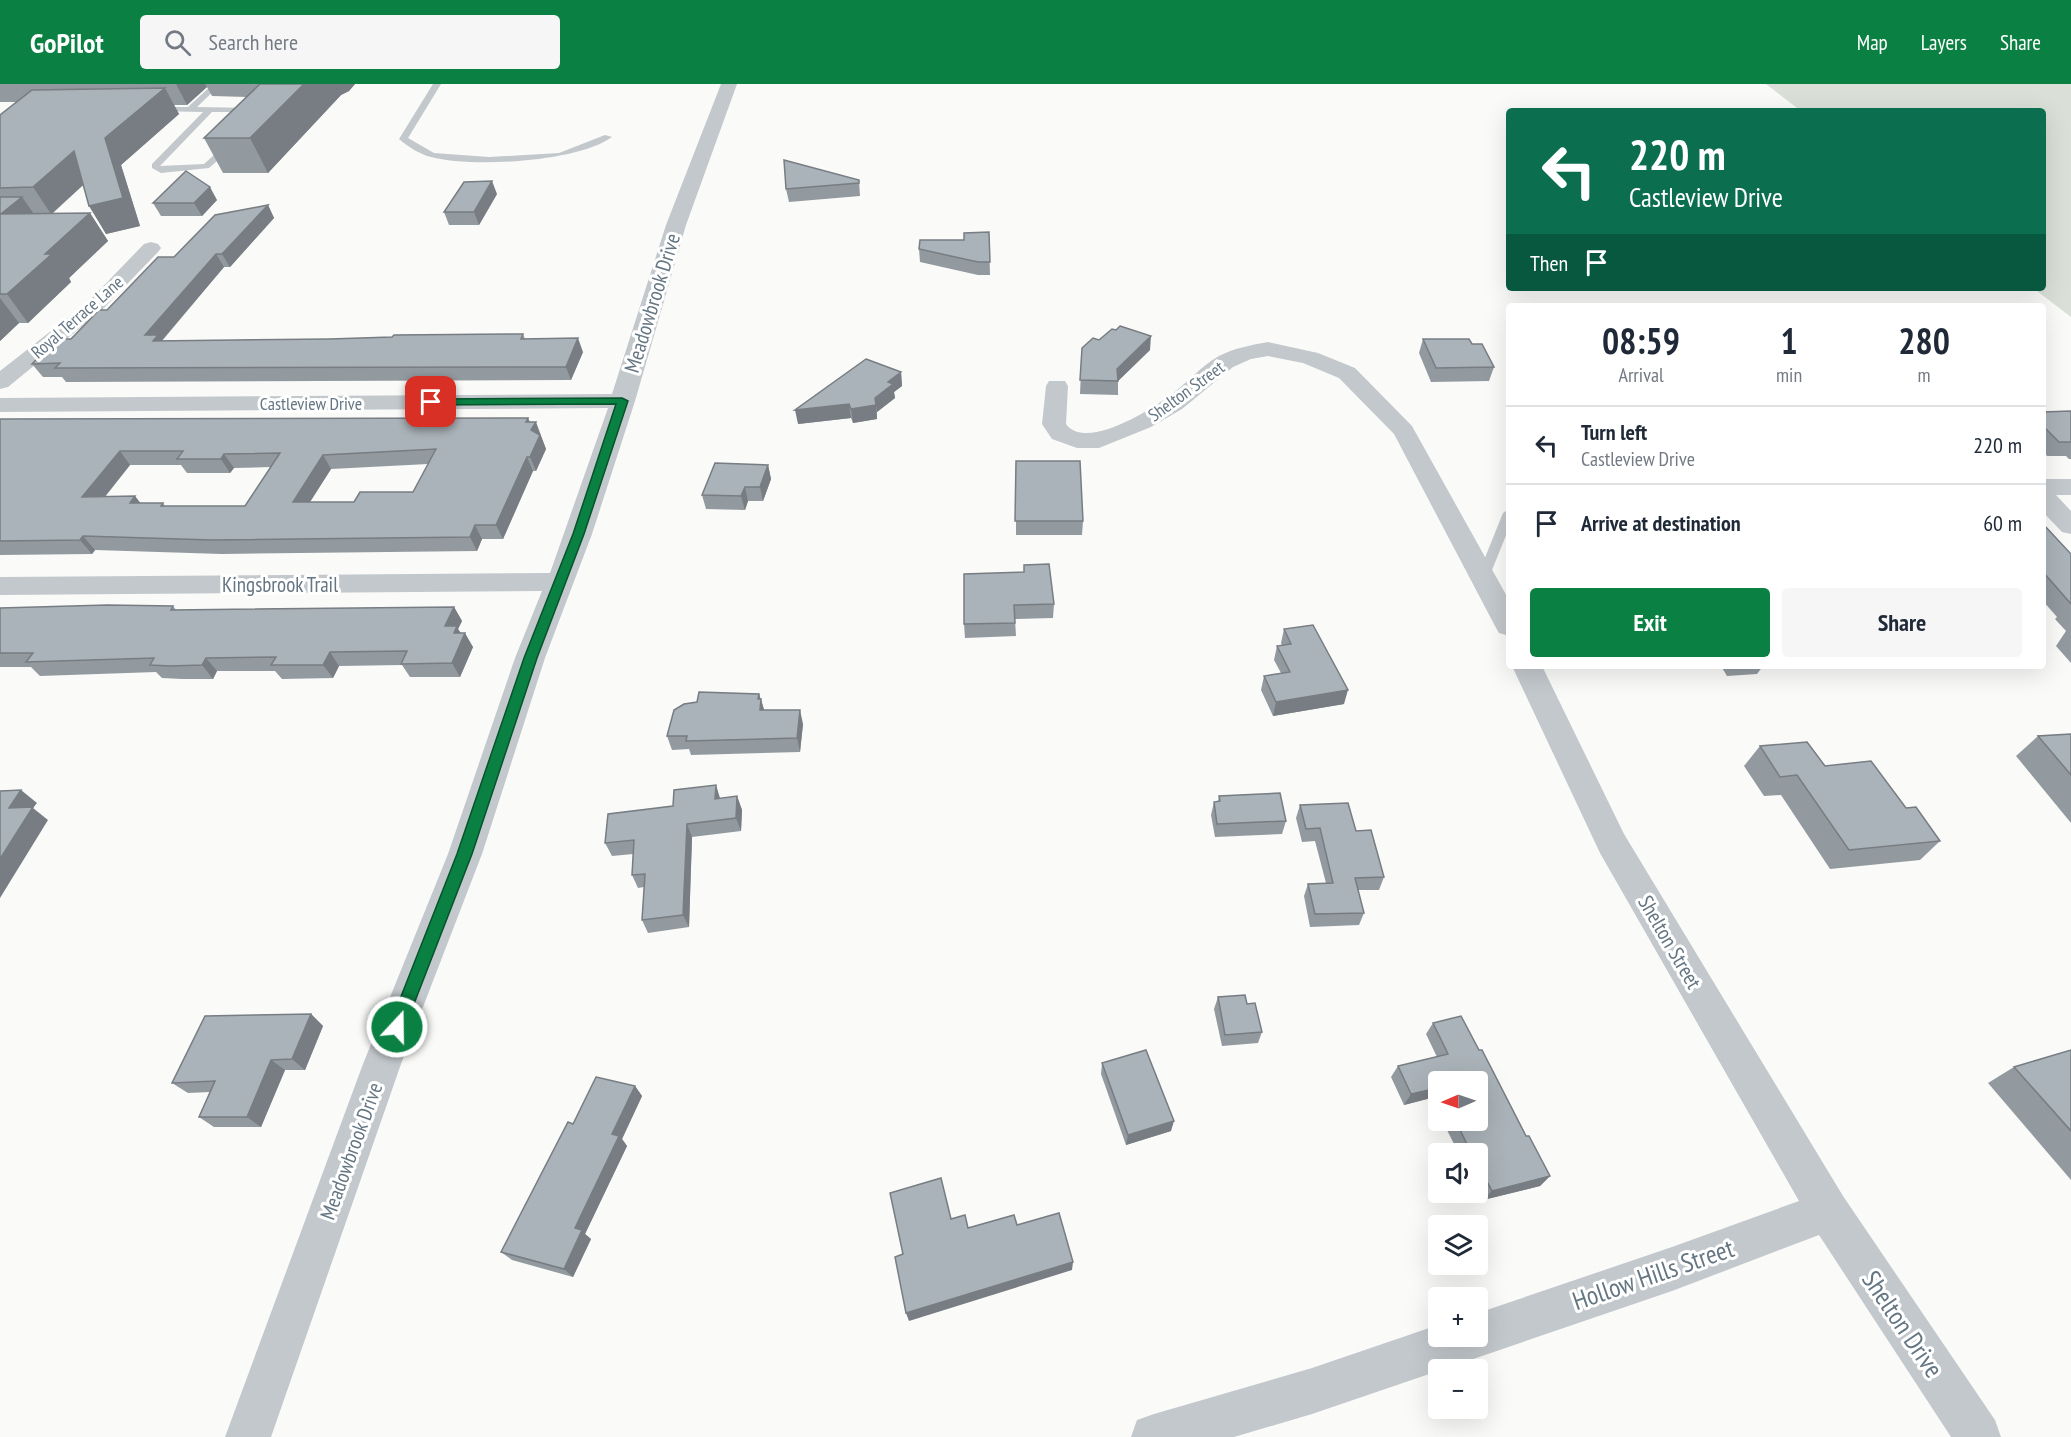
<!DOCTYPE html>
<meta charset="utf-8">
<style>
:root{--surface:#fff;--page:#f6f6f7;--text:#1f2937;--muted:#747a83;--line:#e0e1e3;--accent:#0b8043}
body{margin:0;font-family:"PT Sans Narrow",sans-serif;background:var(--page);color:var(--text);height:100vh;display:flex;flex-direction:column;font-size:22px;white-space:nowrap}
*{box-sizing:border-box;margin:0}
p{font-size:20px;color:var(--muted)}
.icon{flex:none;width:33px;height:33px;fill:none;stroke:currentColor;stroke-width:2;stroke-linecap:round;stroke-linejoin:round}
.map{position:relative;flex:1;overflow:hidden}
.drawer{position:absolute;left:1506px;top:219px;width:540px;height:366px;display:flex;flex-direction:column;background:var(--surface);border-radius:6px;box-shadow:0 6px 24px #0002}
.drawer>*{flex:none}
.guide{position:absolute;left:1506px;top:24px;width:540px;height:183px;border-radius:6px;box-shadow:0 6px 24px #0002;background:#0b6e4f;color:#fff;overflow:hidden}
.needle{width:39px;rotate:268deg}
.buttons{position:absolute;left:1428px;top:987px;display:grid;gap:12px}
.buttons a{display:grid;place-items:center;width:60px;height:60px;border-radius:6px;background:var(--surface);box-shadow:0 6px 24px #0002;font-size:30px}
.pin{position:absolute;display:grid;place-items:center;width:51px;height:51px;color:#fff;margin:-26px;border-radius:12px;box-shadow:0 3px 9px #0006}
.me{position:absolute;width:66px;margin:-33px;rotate:21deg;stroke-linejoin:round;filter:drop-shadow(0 0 4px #0008)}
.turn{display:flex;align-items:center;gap:21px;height:126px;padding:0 24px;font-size:27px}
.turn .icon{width:78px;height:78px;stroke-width:2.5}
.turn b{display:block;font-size:42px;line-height:51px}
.then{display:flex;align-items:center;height:57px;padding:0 24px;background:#0003;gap:12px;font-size:22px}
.eta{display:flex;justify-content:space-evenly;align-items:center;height:102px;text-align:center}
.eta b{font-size:36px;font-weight:600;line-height:42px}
.button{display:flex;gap:12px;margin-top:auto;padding:12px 24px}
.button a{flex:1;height:69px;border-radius:6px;background:var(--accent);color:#fff;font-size:24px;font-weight:600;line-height:69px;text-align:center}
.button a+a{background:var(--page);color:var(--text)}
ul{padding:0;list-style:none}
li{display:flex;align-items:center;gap:18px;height:78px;padding:0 24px;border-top:2px solid var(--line)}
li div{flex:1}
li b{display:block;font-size:22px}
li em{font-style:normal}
header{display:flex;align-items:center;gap:36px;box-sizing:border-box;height:84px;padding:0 30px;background:var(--accent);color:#fff}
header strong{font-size:28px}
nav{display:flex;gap:33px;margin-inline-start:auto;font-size:21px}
.search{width:420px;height:54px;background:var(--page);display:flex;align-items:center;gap:15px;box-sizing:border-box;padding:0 21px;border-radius:6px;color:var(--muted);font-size:22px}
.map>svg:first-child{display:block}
.green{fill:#dadfd7}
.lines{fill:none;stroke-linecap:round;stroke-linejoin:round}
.service{fill:#c3c8cc;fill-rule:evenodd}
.minor{fill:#c3c8cc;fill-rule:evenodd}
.wall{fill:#929a9f;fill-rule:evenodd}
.shaded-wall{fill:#777d82}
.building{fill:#aab3b9;stroke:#777d82;stroke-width:1.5;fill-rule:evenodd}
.route{fill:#0b8043;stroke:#07532c;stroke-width:1.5}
.labels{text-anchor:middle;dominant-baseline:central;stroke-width:6;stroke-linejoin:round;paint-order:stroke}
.far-street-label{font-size:18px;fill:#657683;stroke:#fff}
.street-label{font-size:21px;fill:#657683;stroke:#fff}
.near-street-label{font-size:26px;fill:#657683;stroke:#fff}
</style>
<header>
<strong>GoPilot</strong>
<div class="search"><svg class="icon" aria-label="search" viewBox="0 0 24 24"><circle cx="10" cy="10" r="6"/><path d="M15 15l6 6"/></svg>Search here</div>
<nav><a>Map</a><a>Layers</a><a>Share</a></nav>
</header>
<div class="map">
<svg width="2071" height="1353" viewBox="0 0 2071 1353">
<rect width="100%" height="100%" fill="#fafaf8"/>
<polygon class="green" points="1766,0 2071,0 2071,233 2033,204 2043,204 2043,27 1801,27"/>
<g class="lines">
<g class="service">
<polygon points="213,0 221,0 197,23 255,24 259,26 255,28 212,28 160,82 204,80 226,60 232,60 232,64 209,84 161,89 152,84 152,80 203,28 156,27 153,27 153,23 188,23"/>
<path d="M433,0H441L408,54L434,69L489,73L559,69L605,51L612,53C578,78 472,84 431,73C421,71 407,62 399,55Z"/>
<polygon points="1509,425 1509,444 1490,491 1489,494 1479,494 1478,491 1503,429"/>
</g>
<g class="minor">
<polygon points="721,0 737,0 686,141 635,317 592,450 545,574 482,770 401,980 271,1353 225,1353 363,980 448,770 515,574 542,507 0,511 0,493 550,489 608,324 0,328 0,314 612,310 666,141"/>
<polygon points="151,158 158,160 161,164 158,168 102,226 8,303 0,305 0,287 88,218 144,160"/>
<path d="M1268,258L1318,269L1355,284L1412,342L1509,516V552L1499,549L1495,542L1394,350L1339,294L1303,279L1268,272L1251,275L1233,283L1182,325L1151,343L1099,364H1077L1052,355L1042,340L1046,302L1049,297H1065L1068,302L1066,340C1085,366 1145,329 1165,315C1184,303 1199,283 1219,272C1235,264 1251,261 1268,258Z"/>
<polygon points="2043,395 2071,395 2071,411 2056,411 2071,427 2071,450 2062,448 2043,428"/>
<polygon points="1512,582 1542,582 1624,750 1843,1112 1995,1336 2001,1353 1951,1353 1819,1151 1672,1207 1312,1330 1234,1353 1131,1353 1137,1336 1154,1330 1312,1284 1438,1241 1438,1252 1478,1252 1478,1229 1672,1163 1799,1117 1600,769"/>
</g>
</g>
<g class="wall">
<polygon points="0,0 355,0 349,7 341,11 268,89 223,89 204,54 247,13 212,12 207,3 187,21 174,21 179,30 121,81 140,142 106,150 83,101 52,130 90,129 108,157 69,194 71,198 28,239 19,239 0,257 0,31 17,18 0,18"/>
<polygon points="859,96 860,112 789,118 786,105"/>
<polygon points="497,110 479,141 449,141 444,128"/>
<polygon points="217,116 202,132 161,132 153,119"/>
<polygon points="268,121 274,134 230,183 224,183 162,257 329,255 523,250 525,255 583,268 571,296 66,298 62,293 43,293 32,280 71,255 174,173"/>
<polygon points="989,148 990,191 978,191 920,178 919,165 964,156"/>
<polygon points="1423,255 1494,283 1489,297 1431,298 1419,269"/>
<polygon points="1099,256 1150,266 1118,297 1118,311 1080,310 1082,264"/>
<polygon points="901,288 902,302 894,308 895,314 877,328 877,335 853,339 851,334 798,340"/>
<polygon points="2071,327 2071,375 2069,375 2066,372 2047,372 2043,367 2043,328"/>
<path d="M528,334L530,338L541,352V353L546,365L536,387H533L503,455H482L477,467L222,470L95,466L92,470L0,471V335ZM428,380L413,408L354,418H310L331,385ZM130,381H181L187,389H230L234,384L271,383L245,422H165L163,419H140L105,413Z"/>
<polygon points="1016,377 1083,437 1082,451 1016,451"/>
<polygon points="768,381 771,395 763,417 748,417 745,426 706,425 702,411"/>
<polygon points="2043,440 2071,470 2071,579 2056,562 2066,547 2055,535 2057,533 2043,517"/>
<polygon points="1024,481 1054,520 1053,534 1015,535 1016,552 965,554 964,540 1024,488"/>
<polygon points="173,522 176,526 454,523 462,537 458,545 461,549 473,563 460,593 410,593 402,581 339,582 333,594 282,595 275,587 217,587 213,595 182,595 162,594 156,588 40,592 31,583 0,583 0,524"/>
<polygon points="1284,545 1344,620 1273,632 1261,606 1264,592 1281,589 1274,576 1277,562 1282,561 1281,559"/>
<polygon points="1721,582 1763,582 1757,590 1727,592"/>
<polygon points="759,610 764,626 803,640 800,668 691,671 689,665 672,666 667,652"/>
<polygon points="2071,650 2071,739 2016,672 2038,652"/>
<polygon points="1760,662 1825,682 1906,724 1940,757 1920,776 1830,785 1781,711 1764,712 1744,682"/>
<polygon points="737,712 742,726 741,747 692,753 689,843 648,849 642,836 644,803 638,804 632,791 633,770 612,772 605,759 673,722"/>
<polygon points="1219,712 1286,737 1282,750 1215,753 1211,731 1214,718 1218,718"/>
<polygon points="1300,721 1356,747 1384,793 1379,806 1358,806 1364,829 1359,841 1310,843 1304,812 1308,800 1326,799 1315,757 1302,758 1296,734"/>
<polygon points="1218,913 1247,920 1262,948 1258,959 1222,962 1214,925"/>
<polygon points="311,930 323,942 305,986 285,986 261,1043 214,1043 199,1033 210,1008 188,1009 172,999"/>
<polygon points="1433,939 1479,966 1526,1052 1550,1092 1540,1102 1483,1116 1478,1106 1478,1070 1459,1070 1442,1036 1478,1036 1438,998 1438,1029 1431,1014 1404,1021 1391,993 1398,982 1437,973 1426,950"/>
<polygon points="2071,966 2071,1096 1988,999 2014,983"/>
<polygon points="1102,979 1171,1047 1126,1061 1101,990"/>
<polygon points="635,1002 642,1012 622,1055 627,1062 585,1150 591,1155 573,1193 512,1176 501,1168 573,1040"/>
</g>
<g class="shaded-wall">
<polygon points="176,0 205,0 207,3 187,21"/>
<polygon points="304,0 355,0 349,7 341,11 268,89 250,54"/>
<polygon points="165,4 179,30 121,81 140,142 106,150 89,122 105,54"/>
<polygon points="74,67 91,94 51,130 33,103"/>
<polygon points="492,97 497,110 479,141 474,128"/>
<polygon points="210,103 217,116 202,132 194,119"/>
<polygon points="22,113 41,140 1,130"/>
<polygon points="268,121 274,134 230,183 222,170"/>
<polygon points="90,129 108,157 69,194 71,198 28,239 7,210 45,170"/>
<polygon points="216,170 224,183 162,256 167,265 145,251"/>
<polygon points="0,214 19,239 0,257"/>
<polygon points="1151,252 1150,266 1118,297 1117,285"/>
<polygon points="578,254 583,268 571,296 566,283"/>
<polygon points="901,288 902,302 894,308 895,314 877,328 875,314 888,298"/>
<polygon points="849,320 851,334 798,340 795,326"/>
<polygon points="876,321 877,335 853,339 851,325"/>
<polygon points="528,334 532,345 536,338 546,365 536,387 530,373 526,338"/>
<polygon points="120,367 130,381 93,427 82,413"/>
<polygon points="224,370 234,384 230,389 221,375"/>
<polygon points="323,371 331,385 301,432 293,418"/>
<polygon points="527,373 533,387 503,455 496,441"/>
<polygon points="768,381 771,395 763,417 760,403"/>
<polygon points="745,403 748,417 745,426 741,412"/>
<polygon points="135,412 146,426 130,419"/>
<polygon points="475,441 482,455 477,467 470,453"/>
<polygon points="83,452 95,466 92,470 80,456"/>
<polygon points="454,523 462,537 458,545 463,553 465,549 473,563 460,593 452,579 445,542"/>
<polygon points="330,568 339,582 333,594 323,581"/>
<polygon points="206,574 217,587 213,595 202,581"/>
<polygon points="1348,606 1344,620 1273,632 1276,618"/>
<polygon points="759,610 761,616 761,615 765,629 760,626 758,615"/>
<polygon points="800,626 803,640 800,668 797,654"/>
<polygon points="716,701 720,714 715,715"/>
<polygon points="21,706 37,719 33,724 48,736 0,814 0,775 9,724"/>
<polygon points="737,712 742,726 741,747 736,734"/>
<polygon points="687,740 692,753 689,843 683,831"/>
<polygon points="311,930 323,942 305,986 292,975"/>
<polygon points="271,976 285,986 261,1043 247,1033"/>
<polygon points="635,1002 642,1012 622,1055 627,1062 585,1150 591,1155 573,1193 564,1185 575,1144 612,1050"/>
<polygon points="1438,1004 1431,1014 1404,1021 1411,1010"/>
<polygon points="1174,1037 1171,1047 1126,1061 1128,1051"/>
<polygon points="1550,1092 1540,1102 1483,1116 1492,1107"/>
<polygon points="1073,1178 1072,1186 909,1237 906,1229"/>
</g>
<g class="building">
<polygon points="260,0 304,0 250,54 204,54"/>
<polygon points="165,4 105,54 123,114 89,122 74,67 33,103 0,104 0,31 32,6"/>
<polygon points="784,76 859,96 859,99 786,105"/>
<polygon points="186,87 210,103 194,119 153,119"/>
<polygon points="492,97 474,128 444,128 464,98"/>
<polygon points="0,113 22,113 1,130 90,129 45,170 52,170 7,210 0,210"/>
<polygon points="268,121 222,170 216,170 145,251 158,251 153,257 329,255 392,253 394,251 523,250 521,255 578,254 566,283 55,284 60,279 32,280 56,255 71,255 99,226 107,226 158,173 174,173 215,131"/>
<polygon points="989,148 990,178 978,178 919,165 920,156 964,156 964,149"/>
<polygon points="1120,242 1151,252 1117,285 1118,297 1080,296 1082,264 1093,254 1099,256 1112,245 1116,246"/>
<polygon points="1423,255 1469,255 1472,260 1482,260 1494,283 1436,284"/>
<polygon points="866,275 901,288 888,298 893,300 875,314 876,321 851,325 849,320 795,326"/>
<polygon points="2071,327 2071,358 2059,358 2043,342 2043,328"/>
<path d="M528,334L526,338H536L531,346L540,351L530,373H527L496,441H475L470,453L212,456L83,452L80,456L0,457V335ZM436,365L413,408H360L354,418H293L323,371ZM120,367H183L177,375H221L224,370L280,369L245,422H161L163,419H130L135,412L82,413Z"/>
<polygon points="1016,377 1080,377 1083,437 1015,437"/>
<polygon points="715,379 768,381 760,403 745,403 741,412 702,411"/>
<polygon points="2043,440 2071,470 2071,520 2043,488"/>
<polygon points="1049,480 1054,520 1014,521 1015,539 964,540 964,490 1024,488 1024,481"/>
<polygon points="107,521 173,522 171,526 454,523 445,542 457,542 454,549 465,549 452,579 401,580 407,567 330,568 323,581 271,581 276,573 206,574 202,581 170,582 150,581 154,574 26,578 33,569 0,569 0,524"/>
<polygon points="1313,541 1348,606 1276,618 1264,592 1290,588 1277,562 1291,560 1284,545"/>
<polygon points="699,608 759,610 758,615 761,615 760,626 800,626 797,654 686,657 687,652 667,652 674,626 684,620 697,618"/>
<polygon points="2071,650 2071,691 2038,652"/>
<polygon points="1807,658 1825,682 1871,677 1906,724 1916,723 1940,757 1849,766 1797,691 1780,693 1760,662"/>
<polygon points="716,701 715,715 737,712 736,734 687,740 683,831 642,836 645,790 632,791 634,756 605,759 608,730 673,722 674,706"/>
<polygon points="21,706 9,724 33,723 0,775 0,707"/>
<polygon points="1280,709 1286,737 1217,740 1214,718 1220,717 1219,712"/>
<polygon points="1348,719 1356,747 1371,746 1384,793 1355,794 1364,829 1315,830 1308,800 1333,799 1320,744 1306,745 1300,721"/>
<polygon points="1245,911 1247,920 1255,919 1262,948 1225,951 1218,913"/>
<polygon points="311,930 292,975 271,976 247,1033 199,1033 215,997 172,999 205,932"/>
<polygon points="1461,932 1479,966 1482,966 1526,1052 1529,1052 1550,1092 1492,1107 1478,1080 1478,1070 1472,1070 1455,1036 1478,1036 1478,998 1438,998 1438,1004 1411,1010 1398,982 1448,970 1433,939"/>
<polygon points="1146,966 1174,1037 1128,1051 1102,979"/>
<polygon points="2071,966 2071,1047 2014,983"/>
<polygon points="596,993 635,1002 612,1050 619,1052 575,1144 582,1146 564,1185 501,1168 568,1038 573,1040"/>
<polygon points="941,1094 951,1135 965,1131 968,1144 1014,1131 1017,1141 1059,1129 1073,1178 906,1229 895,1173 903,1170 890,1109"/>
</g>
<polygon class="route" points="622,314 628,317 584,450 537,574 472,770 405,943 403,948 397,950 391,948 389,943 457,770 524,574 573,450 616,320 431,321 426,318 431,315"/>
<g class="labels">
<g class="far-street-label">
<text transform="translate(77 233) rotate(-41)">Royal Terrace Lane</text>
<text transform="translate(1186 307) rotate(-36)">Shelton Street</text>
<text x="311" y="319">Castleview Drive</text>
</g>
<g class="street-label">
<text transform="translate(652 219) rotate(-73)">Meadowbrook Drive</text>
<text x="280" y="500">Kingsbrook Trail</text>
<text transform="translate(1670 858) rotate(60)">Shelton Street</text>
<text transform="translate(351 1067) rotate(-70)">Meadowbrook Drive</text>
</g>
<g class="near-street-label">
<text transform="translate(1653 1190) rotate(-19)">Hollow Hills Street</text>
<text transform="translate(1903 1240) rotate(56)">Shelton Drive</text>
</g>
</g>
</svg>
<div class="buttons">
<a><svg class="needle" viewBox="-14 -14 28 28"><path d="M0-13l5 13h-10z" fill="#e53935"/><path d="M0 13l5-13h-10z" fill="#747a83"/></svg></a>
<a><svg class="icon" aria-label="sound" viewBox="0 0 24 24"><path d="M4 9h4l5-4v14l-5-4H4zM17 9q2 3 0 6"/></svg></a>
<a><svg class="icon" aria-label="layers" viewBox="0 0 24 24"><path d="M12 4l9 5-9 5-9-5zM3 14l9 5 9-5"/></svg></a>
<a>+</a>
<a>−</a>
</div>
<div class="pin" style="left:431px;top:318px;background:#d93025"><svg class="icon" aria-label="arrive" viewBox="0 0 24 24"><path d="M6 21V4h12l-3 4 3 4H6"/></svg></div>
<svg class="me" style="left:397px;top:943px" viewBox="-20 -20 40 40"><circle r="17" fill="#0b8043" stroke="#fff" stroke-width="3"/><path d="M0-11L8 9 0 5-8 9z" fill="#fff"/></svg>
<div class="guide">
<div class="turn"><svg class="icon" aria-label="left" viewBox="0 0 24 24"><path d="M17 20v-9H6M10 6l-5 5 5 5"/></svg><div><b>220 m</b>Castleview Drive</div></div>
<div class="then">Then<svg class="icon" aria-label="arrive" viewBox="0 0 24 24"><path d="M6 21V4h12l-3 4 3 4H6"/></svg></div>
</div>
<section class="drawer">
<div class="eta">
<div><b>08:59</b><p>Arrival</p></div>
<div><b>1</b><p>min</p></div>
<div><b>280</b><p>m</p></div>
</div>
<ul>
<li><svg class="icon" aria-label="left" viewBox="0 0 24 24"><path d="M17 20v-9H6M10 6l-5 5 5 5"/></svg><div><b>Turn left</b><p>Castleview Drive</p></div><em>220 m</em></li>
<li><svg class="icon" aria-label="arrive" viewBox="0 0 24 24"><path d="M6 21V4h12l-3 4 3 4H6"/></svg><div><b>Arrive at destination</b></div><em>60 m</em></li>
</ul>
<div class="button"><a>Exit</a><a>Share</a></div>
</section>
</div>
